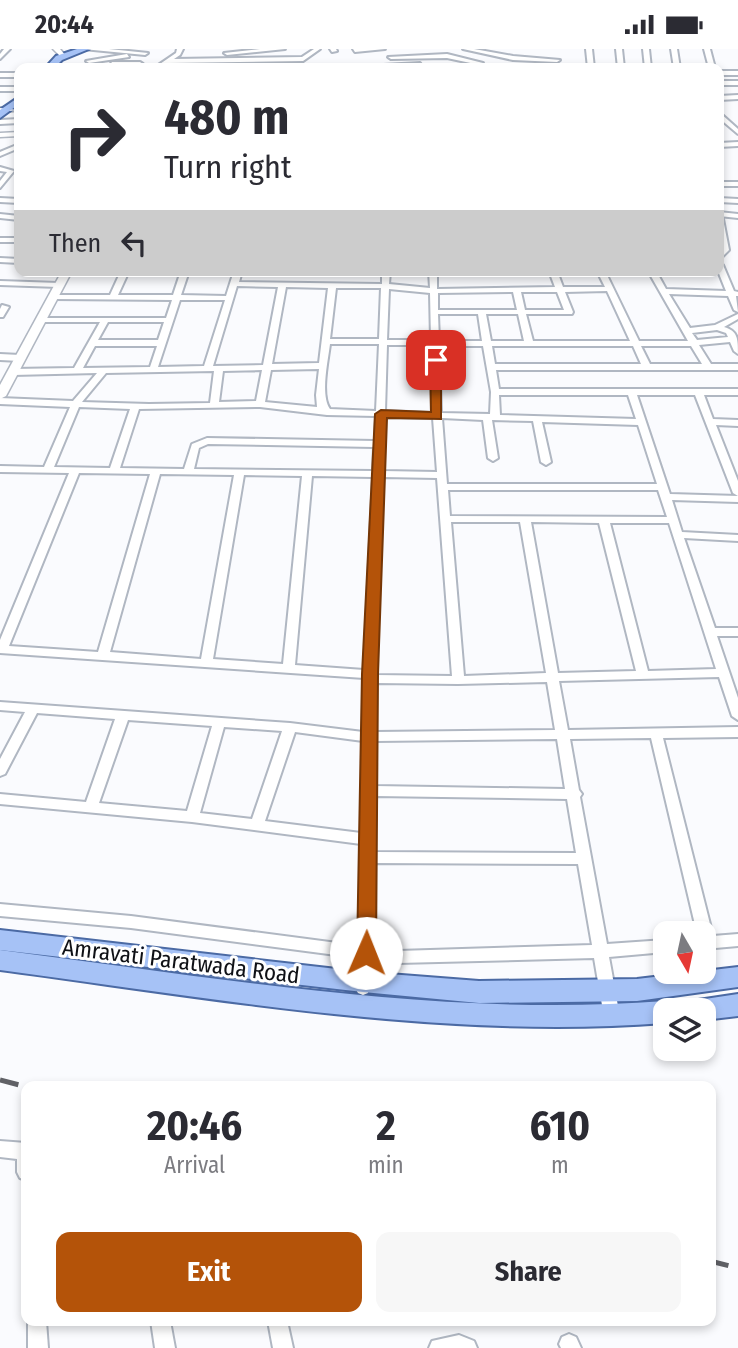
<!DOCTYPE html>
<style>
:root{--surface:#fff;--page:#f7f7f7;--text:#2b2b33;--muted:#7c7c81;--accent:#b45309}
body{margin:0;font-family:"Fira Sans Condensed",sans-serif;background:var(--page);color:var(--text);height:100vh;display:flex;flex-direction:column;font-size:26px;white-space:nowrap}
*{box-sizing:border-box;margin:0}
p{font-size:23px;color:var(--muted)}
.icon{flex:none;width:38px;height:38px;fill:none;stroke:currentColor;stroke-width:2;stroke-linecap:round;stroke-linejoin:round}
.map{position:relative;flex:1;overflow:hidden}
.side{position:absolute;left:21px;top:1032px;width:695px;height:245px;display:flex;flex-direction:column;background:var(--surface);border-radius:14px;box-shadow:0 4px 10px #0003}
.side>*{flex:none}
.banner{position:absolute;left:14px;top:14px;width:710px;height:214px;border-radius:14px;box-shadow:0 4px 10px #0003;background:#fff;color:var(--text);overflow:hidden}
.needle{width:46px;rotate:171deg}
.tools{position:absolute;left:653px;top:872px;display:grid;gap:14px}
.tools a{display:grid;place-items:center;width:63px;height:63px;border-radius:14px;background:var(--surface);box-shadow:0 4px 10px #0003;font-size:35px}
.pin{position:absolute;display:grid;place-items:center;width:60px;height:60px;color:#fff;margin:-30px;border-radius:14px;box-shadow:0 4px 10px #0006}
.me{position:absolute;width:77px;margin:-38px;rotate:1deg;stroke-linejoin:round;filter:drop-shadow(0 0 5px #0008)}
.turn{display:flex;align-items:center;gap:24px;height:147px;padding:0 35px;font-size:32px}
.turn .icon{width:91px;height:91px;stroke-width:2.5}
.turn b{display:block;font-size:49px;line-height:60px}
.then{display:flex;align-items:center;height:66px;padding:0 35px;background:#0003;gap:14px;font-size:26px}
.eta{display:flex;justify-content:space-evenly;align-items:center;height:119px;text-align:center}
.eta b{font-size:42px;font-weight:700;line-height:49px}
.cta{display:flex;gap:14px;margin-top:auto;padding:14px 35px}
.cta a{flex:1;height:80px;border-radius:14px;background:var(--accent);color:#fff;font-size:28px;font-weight:700;line-height:80px;text-align:center}
.cta a+a{background:var(--page);color:var(--text)}
.status{display:flex;justify-content:space-between;align-items:center;height:49px;padding:0 35px;background:var(--surface);direction:ltr}
.status svg{height:19px;fill:currentColor}
.map>svg:first-child{display:block}
.lines{fill:none;stroke-linecap:round;stroke-linejoin:round}
.minor-casing{stroke:#b0b7c2;stroke-width:4}
.tertiary-casing{stroke:#b0b7c2;stroke-width:3}
.primary-casing{stroke:#4b6aa4;stroke-width:4}
.minor{fill:#fff;fill-rule:evenodd}
.tertiary{fill:#fff;fill-rule:evenodd}
.primary{fill:#a6c2f6;fill-rule:evenodd}
.rail{stroke:#606166;stroke-width:5;stroke-dasharray:19 10;stroke-linecap:butt}
.route{fill:#b45309;stroke:#753606;stroke-width:2}
.labels{text-anchor:middle;dominant-baseline:central;stroke-width:6;stroke-linejoin:round;paint-order:stroke}
.near-street-label{font-size:23px;fill:#0f1116;stroke:#fff}
</style>
<div class="status"><b>20:44</b><svg viewBox="0 0 49 12"><path d="M0 12V9h3v3zM5 12V6h3v6zM10 12V3h3v9zM15 12V0h3v12zM26 1h20v11H26zM47 4h2v5h-2z"/></svg></div>
<div class="map">
<svg width="738" height="1299" viewBox="0 0 738 1299">
<rect width="100%" height="100%" fill="#fafbfe"/>
<g class="lines">
<defs>
<g id="minor">
<polygon points="4,0 10,0 0,10 0,5"/>
<polygon points="83,0 109,0 148,4 145,6"/>
<polygon points="177,0 183,0 180,6 174,10 302,8 314,0 320,0 303,12 169,14 160,19 154,19 176,4"/>
<polygon points="260,0 285,0 227,6 224,4"/>
<polygon points="330,0 336,0 337,2 332,3"/>
<polygon points="353,0 385,0 355,3"/>
<polygon points="463,0 474,0 513,7 560,11 557,13 513,11"/>
<polygon points="586,0 592,0 594,19 588,19"/>
<polygon points="616,0 622,0 624,19 618,19"/>
<polygon points="643,0 649,0 651,19 645,19"/>
<polygon points="671,0 677,0 680,19 674,19"/>
<polygon points="704,0 710,0 715,19 709,19"/>
<polygon points="127,5 129,8 89,14 86,12"/>
<polygon points="447,5 483,14 480,16 447,9 391,10 388,8"/>
<polygon points="112,13 140,13 143,15 110,16"/>
<polygon points="420,14 422,17 362,19 365,17"/>
<rect x="719" y="22" width="19" height="4"/>
<rect x="0" y="24" width="19" height="4"/>
<rect x="719" y="32" width="19" height="4"/>
<rect x="0" y="38" width="19" height="4"/>
<polygon points="738,46 738,50 719,51 719,47"/>
<polygon points="0,59 18,61 0,63"/>
<polygon points="719,63 738,80 738,85 719,69"/>
<polygon points="19,70 19,74 0,75 0,71"/>
<polygon points="738,93 738,97 719,98 719,94"/>
<polygon points="19,95 19,99 0,107 0,103"/>
<polygon points="0,118 14,122 0,139 0,132 7,123 0,122"/>
<rect x="719" y="133" width="19" height="4"/>
<polygon points="0,149 19,150 19,154 0,153"/>
<polygon points="719,149 738,150 738,154 719,153"/>
<polygon points="719,163 738,165 738,169 719,167"/>
<polygon points="0,165 19,167 19,171 0,169"/>
<polygon points="719,168 723,170 729,201 719,211 721,201"/>
<rect x="0" y="189" width="19" height="4"/>
<polygon points="0,209 19,210 19,214 0,213"/>
<path d="M719,214L723,216L734,242L738,243V247H736L738,263L734,261L728,247L669,245L690,279L715,276L738,265V270L724,278C738,282 738,290 738,305L734,302L730,293L699,296L711,315H738V321H496L499,340H738V346H704L713,370L738,371V377L716,376L738,432V453L672,451L682,483L738,486V492L684,489L715,579H738V587H717L738,649V671L732,667L719,628L559,632L568,681L738,678V688L663,689L713,887L738,885V897L704,900V884H697L651,689L570,690L579,741L582,745L580,748L607,895L665,891V903L609,908L620,968L618,973L612,975L606,973L604,968L594,909L398,914L374,911L368,944L363,946L358,944L355,939L359,909L131,879L0,867V855L131,867L360,897L361,795L192,773L0,755V745L86,753L115,670L37,664L5,725L0,727V710L25,663L0,661V653L290,674L363,683L364,629L0,604V591L69,424L0,423V417L44,418L70,358L0,355V349L73,352L97,324L13,326L9,323L13,320L74,319L100,273H41L37,271L38,269H166L172,251L53,250H50V246H110L121,222H129L118,246H173L181,222H189L181,246L226,247L234,222H242L239,233L382,235V222H390L389,235L430,239L429,222H437V240L555,238L549,222H557L563,238H605L597,222H605L639,292H688L648,222H656L666,240L726,242L718,222ZM237,237L278,238L263,316L213,317ZM286,238L328,239L319,314L272,315ZM336,239H381L379,290H330ZM389,240L430,244L431,291H387ZM607,242L630,292H533L526,265H572L573,263L565,243ZM513,243L517,261H438V244ZM521,243H557L564,261H525ZM180,251H225L204,317L158,318ZM438,265H478L482,292H439ZM486,265H518L524,292H491ZM108,273H164L158,291H98ZM717,281L726,284L728,288L697,291L692,284ZM330,295H379L376,362L330,360C320,346 328,312 330,295ZM387,296H431L432,364L385,362ZM95,297H157L150,318L83,319ZM439,297H483L491,343L490,365L441,364ZM492,297H633L641,315H495ZM641,297H691L702,315H650ZM319,320L316,346L317,358L265,353L271,321ZM262,321L256,352L219,353L223,322ZM214,322L210,354L149,355L82,353L106,324ZM499,346H628L636,370L500,366ZM637,346H695L733,444L738,447L670,445ZM79,358L130,360L110,419L54,418ZM260,358L327,366L376,367L375,392L207,389L192,395L184,420L120,419L139,360ZM385,368L433,369L437,423L383,422ZM442,369L483,371L488,409L493,412L498,409L492,371L533,372L541,413L546,416L551,413L542,373L638,376L657,435H447ZM208,395L374,398L373,422L194,420L199,399ZM79,424L150,425L98,603L9,597ZM160,425L234,426L201,610L110,603ZM244,426L302,427L283,615L213,610ZM312,427L373,428L364,621L295,616ZM383,428L437,429L452,627L376,626ZM448,441H658L667,468L450,467ZM451,473H520L546,624L464,627ZM531,473L599,474L636,622L558,624ZM610,474H669L716,620L648,622ZM547,633L555,681L376,683V634L458,635ZM128,671L212,677L187,762L99,754ZM224,678L282,682L252,770L200,764ZM295,683L363,692L361,784L265,772ZM557,690L565,740L375,737L376,692ZM375,747L567,750L576,804L375,803ZM375,814L578,815L592,896L398,902L375,899Z"/>
<polygon points="0,232 59,234 63,236 59,238 0,236"/>
<polygon points="2,256 9,258 3,268 0,268 0,260"/>
<polygon points="0,305 20,306 24,309 20,312 0,311"/>
<polygon points="0,1092 26,1094 26,1131 20,1129 17,1123 17,1110 0,1108"/>
<polygon points="28,1272 46,1272 48,1299 28,1299"/>
<polygon points="151,1272 170,1272 175,1299 155,1299"/>
<polygon points="268,1272 287,1272 293,1299 273,1299"/>
<polygon points="569,1285 576,1288 581,1299 561,1299 559,1295 562,1288"/>
<polygon points="459,1286 474,1292 477,1299 429,1299 432,1292"/>
</g>
<g id="tertiary">
<polygon points="53,0 60,0 66,7 61,8"/>
<polygon points="19,83 19,87 0,88 0,84"/>
<polygon points="62,222 72,222 6,347 0,350 0,336"/>
</g>
<g id="primary">
<polygon points="77,0 89,0 62,11 54,19 45,19 56,7"/>
<polygon points="19,48 19,55 0,69 0,61"/>
<polygon points="0,881 363,923 479,932 637,930 738,918 738,938 637,952 479,954 363,943 0,901"/>
<path d="M0,901C220,929 443,969 665,952L674,955L676,961H665V974C443,991 219,950 0,921Z"/>
<polygon points="738,945 738,967 704,971 704,961 682,961 685,953"/>
</g>
</defs>
<use href="#minor" class="minor-casing"/>
<use href="#tertiary" class="tertiary-casing"/>
<use href="#primary" class="primary-casing"/>
<use href="#minor" class="minor"/>
<use href="#tertiary" class="tertiary"/>
<use href="#primary" class="primary"/>
<g class="rail">
<polyline points="0,1031 27,1038"/>
<polyline points="710,1212 738,1219"/>
</g>
</g>
<polygon class="route" points="436,307 441,311 441,370 387,369 378,625 376,904 373,910 366,912 360,910 357,904 362,625 375,365 381,361 431,363 430,311"/>
<g class="labels">
<g class="near-street-label">
<text transform="translate(181 912) rotate(7)">Amravati Paratwada Road</text>
</g>
</g>
</svg>
<div class="tools">
<a><svg class="needle" viewBox="-14 -14 28 28"><path d="M0-13l5 13h-10z" fill="#e53935"/><path d="M0 13l5-13h-10z" fill="#7c7c81"/></svg></a>
<a><svg class="icon" aria-label="layers" viewBox="0 0 24 24"><path d="M12 4l9 5-9 5-9-5zM3 14l9 5 9-5"/></svg></a>
</div>
<div class="pin" style="left:436px;top:311px;background:#d93025"><svg class="icon" aria-label="arrive" viewBox="0 0 24 24"><path d="M6 21V4h12l-3 4 3 4H6"/></svg></div>
<svg class="me" style="left:366px;top:904px" viewBox="-20 -20 40 40"><circle r="19" fill="#fff"/><path d="M0-13L10 11 0 6-10 11z" fill="#b45309"/></svg>
<div class="banner">
<div class="turn"><svg class="icon" aria-label="right" viewBox="0 0 24 24"><path d="M7 20v-9h11M14 6l5 5-5 5"/></svg><div><b>480 m</b>Turn right</div></div>
<div class="then">Then<svg class="icon" aria-label="left" viewBox="0 0 24 24"><path d="M17 20v-9H6M10 6l-5 5 5 5"/></svg></div>
</div>
<section class="side">
<div class="eta">
<div><b>20:46</b><p>Arrival</p></div>
<div><b>2</b><p>min</p></div>
<div><b>610</b><p>m</p></div>
</div>
<div class="cta"><a>Exit</a><a>Share</a></div>
</section>
</div>
